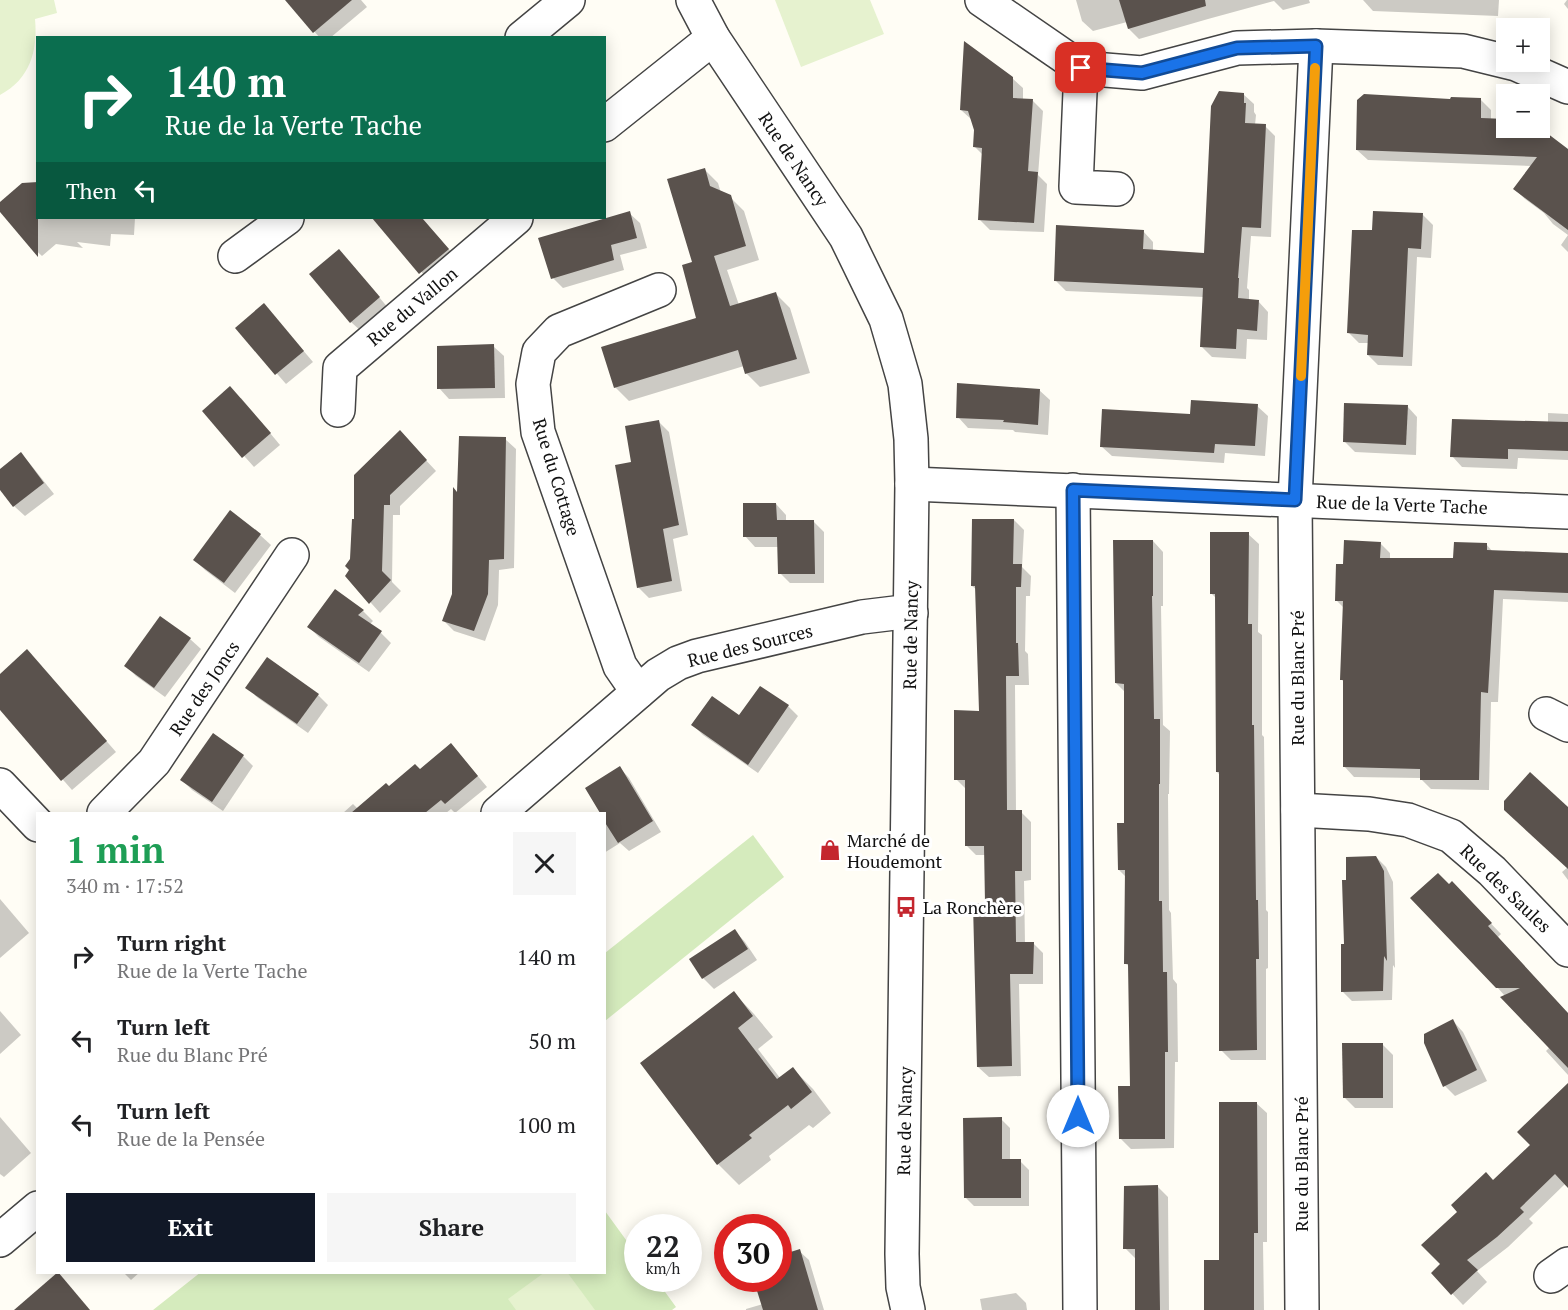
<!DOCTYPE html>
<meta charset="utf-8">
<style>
:root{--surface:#fff;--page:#f6f6f6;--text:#202124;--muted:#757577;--accent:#111827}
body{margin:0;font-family:"PT Serif",serif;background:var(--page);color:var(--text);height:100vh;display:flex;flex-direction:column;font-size:22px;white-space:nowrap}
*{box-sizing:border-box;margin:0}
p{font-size:20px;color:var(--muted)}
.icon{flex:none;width:33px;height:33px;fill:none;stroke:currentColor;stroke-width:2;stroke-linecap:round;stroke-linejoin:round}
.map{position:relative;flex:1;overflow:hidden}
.panel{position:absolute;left:36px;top:812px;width:570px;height:462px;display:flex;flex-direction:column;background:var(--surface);border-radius:0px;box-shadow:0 3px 15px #0003}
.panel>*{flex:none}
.banner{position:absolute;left:36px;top:36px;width:570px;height:183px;border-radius:0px;box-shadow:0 3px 15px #0003;background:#0b6e4f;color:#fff;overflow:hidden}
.controls{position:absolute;left:1496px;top:18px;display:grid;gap:12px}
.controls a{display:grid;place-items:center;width:54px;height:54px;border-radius:0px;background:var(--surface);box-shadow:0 3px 15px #0003;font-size:30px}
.speed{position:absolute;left:624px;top:1214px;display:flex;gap:12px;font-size:30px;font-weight:700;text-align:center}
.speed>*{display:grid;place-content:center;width:78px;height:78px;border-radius:50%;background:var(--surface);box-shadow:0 3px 15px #0003;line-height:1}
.speed small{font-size:15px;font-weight:400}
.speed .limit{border:9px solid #d22;background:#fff;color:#111}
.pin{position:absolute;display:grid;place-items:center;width:51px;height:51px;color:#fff;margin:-26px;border-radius:12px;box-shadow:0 3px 9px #0006}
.me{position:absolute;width:66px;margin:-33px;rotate:0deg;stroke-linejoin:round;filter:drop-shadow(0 0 4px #0008)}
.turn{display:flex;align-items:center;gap:21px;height:126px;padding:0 30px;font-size:27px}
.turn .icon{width:78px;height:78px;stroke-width:2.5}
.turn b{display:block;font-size:42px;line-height:51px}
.then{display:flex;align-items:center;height:57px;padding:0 30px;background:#0003;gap:12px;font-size:22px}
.round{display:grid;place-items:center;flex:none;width:63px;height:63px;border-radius:0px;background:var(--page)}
.headline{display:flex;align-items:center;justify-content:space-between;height:102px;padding:0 30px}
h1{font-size:36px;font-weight:800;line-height:45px;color:#1e9e55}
.primary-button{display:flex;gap:12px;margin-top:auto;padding:12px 30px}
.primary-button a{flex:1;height:69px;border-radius:0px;background:var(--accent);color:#fff;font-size:24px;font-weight:800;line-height:69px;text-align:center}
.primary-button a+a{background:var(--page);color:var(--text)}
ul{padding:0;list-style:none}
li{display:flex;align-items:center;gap:18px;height:84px;padding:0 30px}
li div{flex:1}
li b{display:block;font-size:22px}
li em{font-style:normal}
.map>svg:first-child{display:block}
.green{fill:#d5ebbd}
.pitch{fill:#e6f2cf}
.shadow{fill:#0003}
.building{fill:#5a524d}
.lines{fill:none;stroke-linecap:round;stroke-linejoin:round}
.minor-casing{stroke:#444;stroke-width:36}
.minor{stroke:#fff;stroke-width:33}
.route-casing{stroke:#114b97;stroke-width:15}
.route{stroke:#1a73e8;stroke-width:10}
.slow{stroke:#f59e0b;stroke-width:10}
.labels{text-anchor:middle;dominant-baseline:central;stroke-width:6;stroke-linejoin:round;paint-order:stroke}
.street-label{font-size:18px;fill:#111;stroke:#fff}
.poi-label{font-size:18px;fill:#111;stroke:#fff;text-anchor:start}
</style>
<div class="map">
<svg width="1568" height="1310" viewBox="0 0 1568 1310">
<rect width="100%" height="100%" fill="#fffdf5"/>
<g class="green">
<polygon points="753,835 784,877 605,1021 605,953"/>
<polygon points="605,1211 637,1255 638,1278 655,1278 676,1307 672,1310 153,1310 201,1272 604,1272"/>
</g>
<g class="pitch">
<path d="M0,0H54L57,13L35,19C38,51 30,79 0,95Z"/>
<polygon points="775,0 870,0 884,34 801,67"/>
<polygon points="545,1272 567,1272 595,1310 516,1310 508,1299"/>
</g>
<g class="shadow">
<polygon points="291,0 361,0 367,7 330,38 320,38 289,2"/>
<polygon points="1076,0 1309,0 1310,3 1283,10 1274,1 1208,19 1139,39 1129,29 1127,22 1093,31 1082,21"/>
<polygon points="1363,0 1499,0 1498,16 1373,11"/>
<polygon points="1567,0 1568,0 1568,9 1564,4"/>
<polygon points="1012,78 1023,88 1023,100 1033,101 1043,111 1038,175 1047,184 1044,232 990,230 980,220 983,155 974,146 976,130 972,120 961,110"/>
<polygon points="1243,94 1254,104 1254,112 1256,115 1255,125 1265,126 1275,136 1271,237 1251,236 1247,288 1249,290 1249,301 1258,301 1268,312 1267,340 1247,339 1246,359 1212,357 1202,347 1204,297 1066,291 1056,281 1143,231 1153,242 1153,251 1206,254"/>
<polygon points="1481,100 1491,110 1491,120 1506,121 1506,128 1538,128 1568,150 1568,252 1561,245 1568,235 1553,224 1544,213 1525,199 1515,189 1532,166 1368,160 1357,150 1452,101"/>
<polygon points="704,169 718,183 721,193 730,197 744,211 759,260 727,270 739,305 776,294 790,308 810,373 760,387 746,373 744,366 629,401 615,387 698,319 693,263"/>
<polygon points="0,204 38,218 135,218 134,235 111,234 110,246 77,242 83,248 56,244 42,256 26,241 0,210"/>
<polygon points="629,213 640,223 647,248 620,255 624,270 563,288 553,278"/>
<polygon points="1423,215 1433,225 1431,258 1417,257 1412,366 1378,365 1368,355 1369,343 1359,343 1349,333 1373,232"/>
<polygon points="391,218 422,218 458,260 431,283 381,225"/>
<polygon points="349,261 389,309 362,332 351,322"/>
<polygon points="274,316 313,362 286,384 237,328"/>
<polygon points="493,346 504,356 505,398 449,399 439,388"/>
<polygon points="1039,390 1050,400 1048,435 1015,432 1013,430 968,428 958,417"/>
<polygon points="241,398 280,445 254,467 204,411"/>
<polygon points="1257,406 1268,416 1265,456 1225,453 1224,463 1112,456 1101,446 1191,416"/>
<polygon points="1407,406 1417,417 1416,455 1355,452 1344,441"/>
<polygon points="1548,413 1568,414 1568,460 1518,458 1517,469 1462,467 1452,456 1548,423"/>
<polygon points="659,422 669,432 688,535 673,539 682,591 649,598 638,587 633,463"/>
<polygon points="505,439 516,449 514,568 499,570 498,605 485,641 454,631 443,620 454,594 458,495"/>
<polygon points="410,443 436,471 400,506 400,515 393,515 392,582 401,591 380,613 347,576 351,570 356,521"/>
<polygon points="21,454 31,465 54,494 25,516 14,506 0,487 0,470"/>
<polygon points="776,504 786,515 786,521 814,522 824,532 824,583 790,583 780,573 779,547 755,547 745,536"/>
<polygon points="1014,520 1024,530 1022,567 1031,576 1030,596 1026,596 1025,651 1028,654 1029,685 1015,685 1016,812 1021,812 1031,822 1031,880 1024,881 1025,944 1033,943 1043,953 1043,984 1019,984 1021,1076 989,1077 978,1067 987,905 986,855 976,855 966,845 966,789 956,779 980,712 977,590 972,586"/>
<polygon points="1248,534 1259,544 1258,632 1262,635 1262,735 1264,737 1266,910 1268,912 1268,968 1266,969 1266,1060 1231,1060 1221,1050 1220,775 1217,772 1217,599 1211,593"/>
<polygon points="260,535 271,545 235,593 205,570 195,560"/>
<polygon points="1153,541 1163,552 1163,606 1161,606 1163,725 1170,731 1169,794 1168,794 1169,910 1171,913 1173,979 1177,984 1178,1062 1175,1062 1174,1148 1131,1149 1120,1138 1131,1087 1130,967 1126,964 1126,877 1119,870 1125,825 1125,692 1116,683"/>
<polygon points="1380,543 1390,553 1390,559 1455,560 1486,544 1493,552 1568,555 1568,602 1503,599 1498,702 1491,702 1489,790 1431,789 1420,778 1354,777 1344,766 1344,682 1341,679 1344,608 1337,601 1344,566"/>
<polygon points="363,611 373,621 369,625 381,633 391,643 369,672 319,637 309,627"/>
<polygon points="190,639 201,649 165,697 136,676 126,666"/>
<polygon points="37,662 116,752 72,790 0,708 0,676"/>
<polygon points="247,688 318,695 328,705 308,733 258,698"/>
<polygon points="761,688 788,706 798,716 758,773 703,735 693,725 740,717"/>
<polygon points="460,755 487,787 455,813 451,809 446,813 343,813 353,804 358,809 420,771"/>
<polygon points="243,756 253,766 223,811 192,790 182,780"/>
<polygon points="620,768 629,778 661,832 629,851 620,843 604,853 604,813 599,813 601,812"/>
<polygon points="1568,809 1568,880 1562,872 1568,867"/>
<polygon points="1376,857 1386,867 1393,882 1395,968 1393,965 1392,1000 1352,1001 1343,992 1348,881"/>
<polygon points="1452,883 1501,934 1497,938 1568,1014 1568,1075 1546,1051 1550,1047 1497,987 1449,886"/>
<polygon points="0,899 29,933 0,958"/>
<polygon points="735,931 745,942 757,960 714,989 703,978 691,959"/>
<polygon points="734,993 754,1014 773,1037 758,1049 780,1078 793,1069 813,1089 831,1113 813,1128 809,1125 769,1156 771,1160 739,1185 718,1164 642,1064"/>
<polygon points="0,1011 21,1035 0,1054"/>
<polygon points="1453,1021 1463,1032 1487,1081 1455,1096 1445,1086"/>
<polygon points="1383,1045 1393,1055 1393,1108 1355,1108 1344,1097"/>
<polygon points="1568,1085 1568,1186 1566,1183 1529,1219 1533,1223 1508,1247 1477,1271 1487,1282 1463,1305 1433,1273 1442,1264 1493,1181 1532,1145"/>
<polygon points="1256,1103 1267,1113 1267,1242 1263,1242 1264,1310 1205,1310 1220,1261"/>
<polygon points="0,1117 31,1153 4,1177 0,1174"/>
<polygon points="1001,1119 1010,1128 1010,1160 1020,1161 1029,1170 1029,1206 974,1206 965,1197"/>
<polygon points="1158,1187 1168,1197 1169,1310 1136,1310 1135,1258 1125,1248"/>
<polygon points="799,1251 809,1260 824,1310 746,1310 746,1309 763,1304 755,1278 778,1278"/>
<polygon points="123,1272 140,1272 131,1280"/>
<polygon points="1016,1293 1026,1303 1027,1310 982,1310 980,1299"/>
</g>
<g class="building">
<polygon points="285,0 352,0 313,33"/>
<polygon points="1119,0 1205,0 1206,6 1128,29"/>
<polygon points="964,41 1013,77 1013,98 1033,99 1028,171 1038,172 1034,223 978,220 982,148 973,147 974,130 968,111 960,110"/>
<polygon points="1219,91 1244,93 1244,103 1246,103 1245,123 1266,124 1261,228 1242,227 1238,278 1239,278 1238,298 1259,300 1257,331 1237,329 1236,349 1200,347 1203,288 1054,281 1056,225 1144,230 1143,249 1204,253 1211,106"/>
<polygon points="1364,94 1450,99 1451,97 1481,98 1481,118 1506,119 1506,128 1539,127 1568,149 1568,230 1513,189 1537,157 1356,150 1357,100"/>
<polygon points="705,168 710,186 731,195 746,246 714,256 730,306 776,292 797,359 745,374 738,350 614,388 601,347 696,318 682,265 692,262 667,179"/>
<polygon points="38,182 38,257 0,212 0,202 22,183"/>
<polygon points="630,211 637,238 611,245 614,260 551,279 538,238"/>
<polygon points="1373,211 1423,213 1421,249 1408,248 1403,357 1367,355 1368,335 1347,333 1352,230 1372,230"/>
<polygon points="372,218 422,218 449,249 419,274"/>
<polygon points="339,249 380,297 350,323 309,274"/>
<polygon points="264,303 304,351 275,375 235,328"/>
<polygon points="494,344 495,388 437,389 437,346"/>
<polygon points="957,383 1040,389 1038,425 1003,422 1004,420 956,418"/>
<polygon points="230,386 271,433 242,458 202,411"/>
<polygon points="1191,400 1258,404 1255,446 1215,444 1214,453 1100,447 1102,409 1190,414"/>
<polygon points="1344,403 1408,405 1406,445 1343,442"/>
<polygon points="1452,419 1568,422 1568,451 1508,449 1508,459 1450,457"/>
<polygon points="659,420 679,525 663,529 672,581 637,588 615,465 631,462 625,426"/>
<polygon points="400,430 427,460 390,495 390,505 384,505 382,571 391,580 369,604 345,576 349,570 345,566 350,559 352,519 354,519 354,475"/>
<polygon points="459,436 506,437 504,559 489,560 488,594 474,631 442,621 452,594 453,487 457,492"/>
<polygon points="21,452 44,483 13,507 0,490 0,469"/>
<polygon points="743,503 776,503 777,520 814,520 815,574 778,574 777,537 743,537"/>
<polygon points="230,510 261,534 224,583 193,560"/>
<polygon points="972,519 1014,519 1013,564 1022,564 1021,587 1016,587 1016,643 1018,643 1019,676 1006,676 1007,810 1022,810 1022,871 1015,871 1016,942 1034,942 1033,974 1010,974 1012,1066 977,1067 973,904 985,903 984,846 965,846 965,780 954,780 954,710 979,711 975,586 971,586"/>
<polygon points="1210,532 1249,532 1248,624 1252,624 1252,725 1254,725 1256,900 1258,900 1259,959 1256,959 1257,1050 1219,1051 1219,772 1216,772 1215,594 1210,594"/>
<polygon points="1113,540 1153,540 1153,596 1152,596 1154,719 1160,719 1160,784 1159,784 1159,901 1162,901 1163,972 1167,972 1168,1052 1165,1052 1165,1139 1119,1139 1118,1086 1130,1086 1128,964 1124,964 1125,870 1118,870 1117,823 1124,823 1124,684 1115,683"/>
<polygon points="1344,540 1381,542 1380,558 1453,558 1454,542 1487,543 1487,550 1568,553 1568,593 1494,590 1488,693 1481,692 1479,780 1420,780 1420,769 1343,767 1343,680 1340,680 1343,601 1335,601 1336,564 1343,564"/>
<polygon points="335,589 364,610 358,615 382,631 359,663 307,627"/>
<polygon points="160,616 191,638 154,688 124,666"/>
<polygon points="27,649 107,741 61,781 0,710 0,674"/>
<polygon points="267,657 319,694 297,724 245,688"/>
<polygon points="760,686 789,705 748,765 691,725 712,696 739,715"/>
<polygon points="213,733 244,755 212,802 180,780"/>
<polygon points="451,743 478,776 445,804 441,800 425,813 351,813 386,783 389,786 415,764 420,769"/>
<polygon points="620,766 653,821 618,843 604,821 604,813 600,813 585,788"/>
<polygon points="1530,772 1568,807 1568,869 1504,810 1504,801"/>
<polygon points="1376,856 1384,871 1387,961 1384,956 1383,991 1341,992 1341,944 1344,944 1342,880 1346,880 1346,857"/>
<polygon points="1438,873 1449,884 1452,881 1492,923 1488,926 1568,1013 1568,1068 1500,997 1520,988 1496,988 1410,898"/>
<polygon points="735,929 748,949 702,979 689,959"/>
<polygon points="734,991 753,1016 738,1028 777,1079 793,1067 812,1092 791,1109 788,1105 749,1135 752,1138 717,1165 640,1063"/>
<polygon points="1453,1019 1477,1070 1443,1087 1424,1043 1424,1034"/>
<polygon points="1342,1043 1383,1043 1383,1098 1343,1098"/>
<polygon points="1568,1083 1568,1188 1555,1174 1520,1208 1524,1212 1497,1237 1467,1260 1478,1270 1451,1295 1431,1273 1440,1264 1421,1245 1457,1212 1451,1205 1486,1172 1493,1180 1530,1145 1517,1132"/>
<polygon points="1219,1102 1257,1102 1258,1233 1254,1233 1254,1310 1204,1310 1204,1260 1219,1260"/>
<polygon points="1002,1117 1002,1159 1021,1159 1021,1198 964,1198 963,1118"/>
<polygon points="1158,1185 1160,1310 1135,1310 1135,1249 1123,1249 1124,1186"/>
<polygon points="800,1249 818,1310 763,1310 753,1278 778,1278 778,1256"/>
<polygon points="58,1272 90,1310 14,1310"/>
</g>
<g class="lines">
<defs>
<g id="minor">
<polyline points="693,0 713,38 846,237 886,319 905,384 911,439 912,484 902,1254 903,1287 908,1310"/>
<polyline points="982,0 1081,68 1142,73 1237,48 1316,46 1463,51 1516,64 1568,87"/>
<polyline points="522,38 568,0"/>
<polyline points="1081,68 1076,187 1117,189"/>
<polyline points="604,125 713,38"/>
<polyline points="235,256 287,218"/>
<polyline points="338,410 340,368 516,218"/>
<polyline points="912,484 1568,512"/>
<polyline points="1073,490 1080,1310"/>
<polyline points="638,692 620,666 538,432 533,384 539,352 559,331 659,290"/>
<polyline points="1546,714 1568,725"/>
<polyline points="0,785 38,825"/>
<polyline points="1298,810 1369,814 1408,820 1451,836 1492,871 1568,950"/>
<polyline points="104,813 154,762 292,555"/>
<polyline points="498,813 658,675 678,663 697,656 862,617 895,613 911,613"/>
<polyline points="0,1240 38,1208"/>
<polyline points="1551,1276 1568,1264"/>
<polyline points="1302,1310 1295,500 1316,46"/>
</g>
</defs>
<use href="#minor" class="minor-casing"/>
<use href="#minor" class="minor"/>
</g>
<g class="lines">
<defs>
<polyline id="route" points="1078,1116 1073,490 1295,500 1316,46 1237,48 1142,73 1081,68"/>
</defs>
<use href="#route" class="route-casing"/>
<use href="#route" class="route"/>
<polyline class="slow" points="1301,376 1315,68"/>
</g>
<defs>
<symbol id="shop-bare" viewBox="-9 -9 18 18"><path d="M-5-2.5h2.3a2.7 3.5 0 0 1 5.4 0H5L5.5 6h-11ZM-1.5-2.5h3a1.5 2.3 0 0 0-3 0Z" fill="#c4262e" stroke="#fff" stroke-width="2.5" paint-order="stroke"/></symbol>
<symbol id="bus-bare" viewBox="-9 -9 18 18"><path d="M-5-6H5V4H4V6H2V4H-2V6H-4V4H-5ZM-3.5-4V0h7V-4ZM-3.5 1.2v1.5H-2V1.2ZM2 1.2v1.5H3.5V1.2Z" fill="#c4262e" stroke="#fff" stroke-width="2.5" paint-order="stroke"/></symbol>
</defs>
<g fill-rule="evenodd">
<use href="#shop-bare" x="815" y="835" width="30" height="30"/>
<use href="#bus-bare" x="891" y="892" width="30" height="30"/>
</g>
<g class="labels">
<g class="street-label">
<text transform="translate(794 159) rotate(56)">Rue de Nancy</text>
<text transform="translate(412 306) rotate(-40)">Rue du Vallon</text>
<text transform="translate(557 477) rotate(73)">Rue du Cottage</text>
<text transform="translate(1402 504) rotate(2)">Rue de la Verte Tache</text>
<text transform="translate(910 635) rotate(-89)">Rue de Nancy</text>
<text transform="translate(750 645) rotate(-14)">Rue des Sources</text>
<text transform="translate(1297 678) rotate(-90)">Rue du Blanc Pré</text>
<text transform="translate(204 688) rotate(-56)">Rue des Joncs</text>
<text transform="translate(1506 888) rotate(44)">Rue des Saules</text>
<text transform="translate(904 1121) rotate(-89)">Rue de Nancy</text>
<text transform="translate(1301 1164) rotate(-90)">Rue du Blanc Pré</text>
</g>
<g class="poi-label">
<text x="847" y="840">Marché de<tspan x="847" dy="21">Houdemont</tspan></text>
<text x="923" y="907">La Ronchère</text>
</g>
</g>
</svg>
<div class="controls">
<a>+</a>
<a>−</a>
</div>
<div class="speed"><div>22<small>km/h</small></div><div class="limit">30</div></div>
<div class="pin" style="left:1081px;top:68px;background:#d93025"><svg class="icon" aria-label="arrive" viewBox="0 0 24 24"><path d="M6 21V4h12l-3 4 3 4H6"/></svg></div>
<svg class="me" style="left:1078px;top:1116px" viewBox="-20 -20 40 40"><circle r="19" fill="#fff"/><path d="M0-13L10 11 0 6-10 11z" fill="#1a73e8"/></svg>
<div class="banner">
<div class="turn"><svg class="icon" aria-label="right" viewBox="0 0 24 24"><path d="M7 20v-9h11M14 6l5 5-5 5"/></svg><div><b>140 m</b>Rue de la Verte Tache</div></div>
<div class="then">Then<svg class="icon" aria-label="left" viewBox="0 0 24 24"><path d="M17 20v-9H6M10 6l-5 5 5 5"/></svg></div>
</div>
<section class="panel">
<div class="headline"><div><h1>1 min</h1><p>340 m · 17:52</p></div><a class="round"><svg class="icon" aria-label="close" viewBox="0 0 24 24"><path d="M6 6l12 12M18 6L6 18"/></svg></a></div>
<ul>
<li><svg class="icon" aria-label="right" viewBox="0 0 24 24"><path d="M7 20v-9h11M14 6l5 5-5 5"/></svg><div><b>Turn right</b><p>Rue de la Verte Tache</p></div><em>140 m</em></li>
<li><svg class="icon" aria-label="left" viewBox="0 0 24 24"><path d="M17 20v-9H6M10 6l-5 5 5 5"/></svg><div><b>Turn left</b><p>Rue du Blanc Pré</p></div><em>50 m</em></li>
<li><svg class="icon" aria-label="left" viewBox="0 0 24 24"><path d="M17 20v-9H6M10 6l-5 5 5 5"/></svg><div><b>Turn left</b><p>Rue de la Pensée</p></div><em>100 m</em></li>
</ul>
<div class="primary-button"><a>Exit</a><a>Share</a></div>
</section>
</div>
